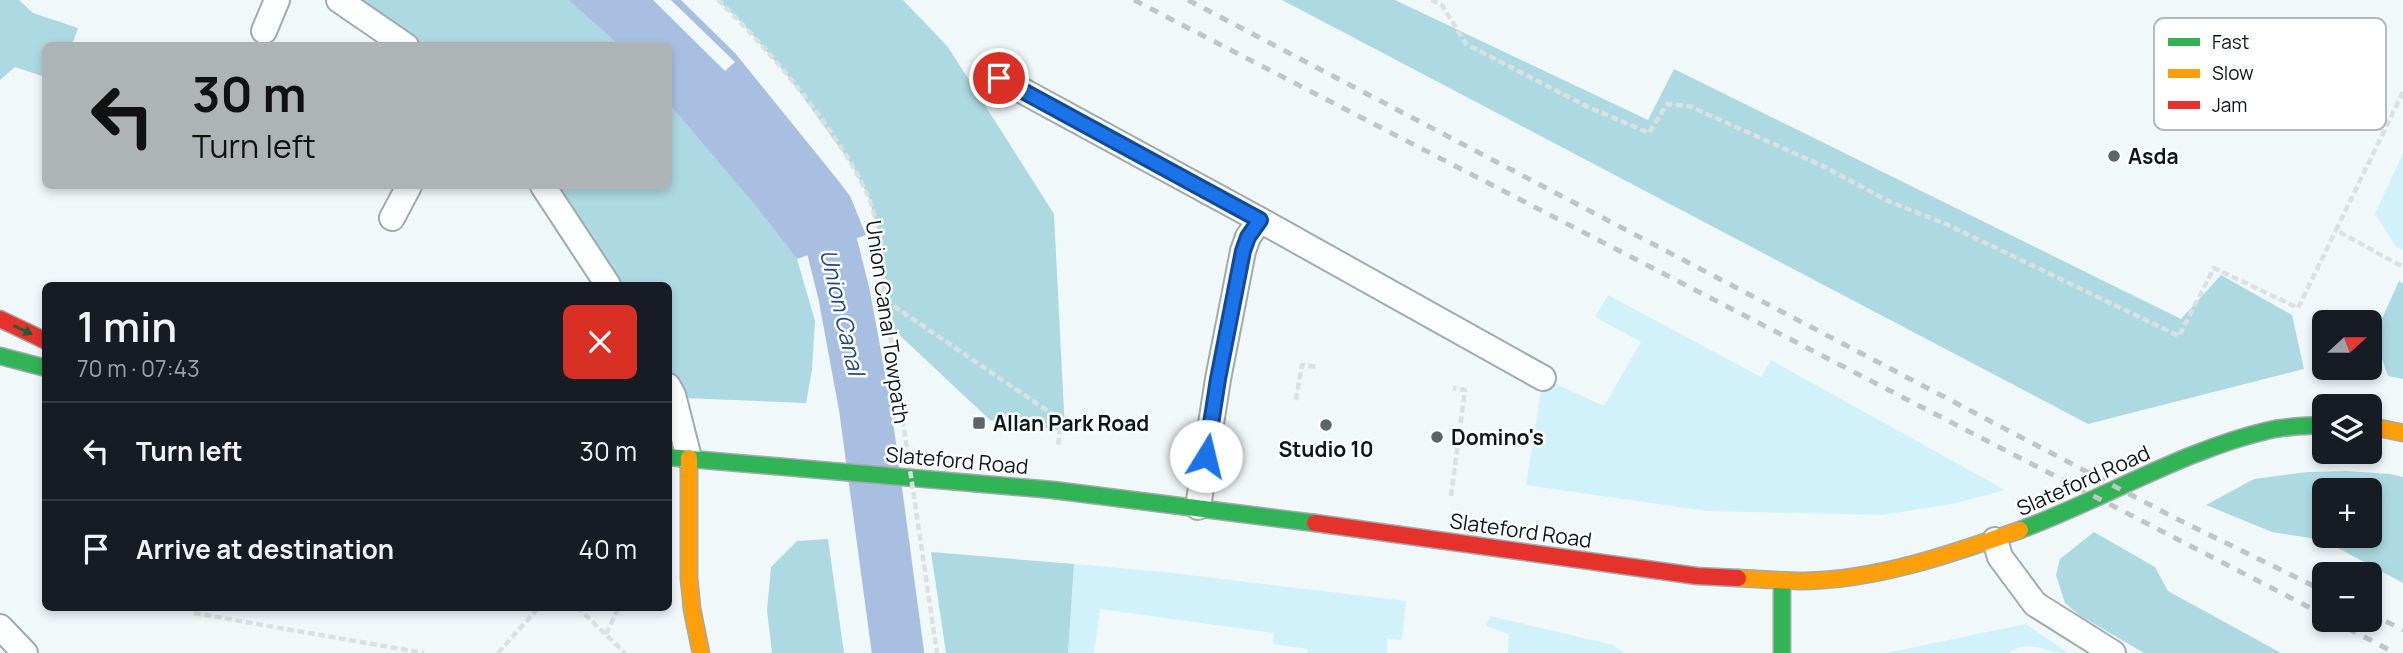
<!DOCTYPE html>
<meta charset="utf-8">
<style>
:root{--surface:#171b24;--page:#20242c;--text:#f1f3f6;--muted:#9ea1a6;--line:#363941}
body{margin:0;font-family:Manrope,sans-serif;background:var(--page);color:var(--text);height:100vh;display:flex;flex-direction:column;font-size:26px;white-space:nowrap}
*{box-sizing:border-box;margin:0}
p{font-size:23px;color:var(--muted)}
.icon{flex:none;width:38px;height:38px;fill:none;stroke:currentColor;stroke-width:2;stroke-linecap:round;stroke-linejoin:round}
.map{position:relative;flex:1;overflow:hidden}
.details{position:absolute;left:42px;top:282px;width:630px;height:329px;display:flex;flex-direction:column;background:var(--surface);border-radius:10px;box-shadow:0 4px 10px #0003}
.details>*{flex:none}
.hud{position:absolute;left:42px;top:42px;width:630px;height:147px;border-radius:10px;box-shadow:0 4px 10px #0003;background:#aeb4b6;color:#111;overflow:hidden}
.needle{width:46px;rotate:69deg}
.controls{position:absolute;left:2312px;top:310px;display:grid;gap:14px}
.controls a{display:grid;place-items:center;width:70px;height:70px;border-radius:10px;background:var(--surface);box-shadow:0 4px 10px #0003;font-size:35px}
.pin{position:absolute;display:grid;place-items:center;width:60px;height:60px;color:#fff;margin:-30px;border:4px solid #fff;border-radius:50%;box-shadow:0 2px 7px #0007}
.me{position:absolute;width:77px;margin:-38px;rotate:9deg;stroke-linejoin:round;filter:drop-shadow(0 0 5px #0008)}
.turn{display:flex;align-items:center;gap:24px;height:147px;padding:0 35px;font-size:32px}
.turn .icon{width:91px;height:91px;stroke-width:2.5}
.turn b{display:block;font-size:49px;line-height:60px}
.round{display:grid;place-items:center;flex:none;width:74px;height:74px;border-radius:10px;background:var(--page)}
.headline{display:flex;align-items:center;justify-content:space-between;height:119px;padding:0 35px}
h1{font-size:42px;font-weight:600;line-height:52px}
ul{padding:0;list-style:none}
li{display:flex;align-items:center;gap:21px;height:98px;padding:0 35px;border-top:2px solid var(--line)}
li div{flex:1}
li b{display:block;font-size:26px}
li em{font-style:normal}
.map>svg:first-child{display:block}
.green{fill:#d1f2fa}
.forest{fill:#add9e3;fill-rule:evenodd}
.water{fill:#a9bfe1}
.pier{fill:#f1f8fa}
.lines{fill:none;stroke-linecap:round;stroke-linejoin:round}
.canal{stroke:#a9bfe1;stroke-width:52}
.lane-casing{stroke:#a1aaac;stroke-width:28}
.fast-casing{stroke:#a1aaac;stroke-width:19}
.slow-casing{stroke:#a1aaac;stroke-width:19}
.jam-casing{stroke:#a1aaac;stroke-width:19}
.path{stroke:#dde0e1;stroke-width:4.5;stroke-dasharray:7 3.5;stroke-linecap:butt}
.lane{stroke:#fdfefe;stroke-width:24}
.fast{stroke:#30b455;stroke-width:16}
.slow{stroke:#ff9f0a;stroke-width:16}
.jam{stroke:#e5322d;stroke-width:16}
.rail{stroke:#c2c5c6;stroke-width:5;stroke-dasharray:9 9;stroke-linecap:butt}
.path-bridge{stroke:#dde0e1;stroke-width:4.5;stroke-dasharray:7 3.5;stroke-linecap:butt}
.oneway{fill:#1c5e35}
.route-casing{stroke:#114b97;stroke-width:18}
.route{stroke:#1a73e8;stroke-width:12}
.poi-dot{fill:#5c6668;stroke:#fff;stroke-width:2.5}
.labels{text-anchor:middle;dominant-baseline:central;stroke-width:5;stroke-linejoin:round;paint-order:stroke}
.poi-label{font-size:21px;font-weight:bold;fill:#0b171a;stroke:#fff;text-anchor:start}
.street-label{font-size:21px;fill:#0b171a;stroke:#fff}
.water-label{font-size:23px;font-style:italic;fill:#264782;stroke:#fff}
.key{fill:#fff;stroke:#b6b9ba;stroke-width:2}
.key-label{font-size:19px;fill:#0b171a}
</style>
<div class="map">
<svg width="2403" height="653" viewBox="0 0 2403 653">
<rect width="100%" height="100%" fill="#f1f8fa"/>
<g class="green">
<polygon points="2403,153 2403,250 2396,247 2375,214"/>
<polygon points="1608,295 1761,377 1771,360 2005,490 1951,504 1882,515 1707,511 1526,485 1543,378 1604,406 1641,342 1595,317"/>
<polygon points="1074,564 1164,572 1406,601 1402,640 1387,639 1387,653 1307,653 1307,649 1273,644 1274,633 1100,609 1094,653 1068,653"/>
<polygon points="1490,616 1613,645 1624,653 1508,653 1509,634 1486,626"/>
<path d="M2026,624L2068,653C2043,653 2034,638 2008,653H1885Z"/>
</g>
<g class="forest">
<polygon points="0,0 19,0 33,13 78,28 72,45 46,46 45,77 15,67 0,80"/>
<polygon points="361,0 568,0 619,45 416,45"/>
<polygon points="718,0 903,0 948,47 1054,214 1065,431 990,420 894,330 878,232 869,198 852,165 787,75 743,24"/>
<polygon points="1282,0 1395,0 1648,120 1674,69 2181,319 2221,275 2292,315 2304,369 2088,424"/>
<polygon points="669,104 754,204 797,259 815,321 812,370 806,403 684,398 669,367 668,285 622,285 553,186 668,186"/>
<polygon points="2399,281 2403,284 2403,379 2388,376 2374,336"/>
<path d="M2347,471L2390,474L2403,477V583L2323,540L2272,532L2206,505L2254,479L2308,472ZM2370,490V536H2324V490Z"/>
<polygon points="2094,532 2155,567 2168,591 2281,653 2144,653 2079,615 2065,603 2056,575 2060,559"/>
<polygon points="828,539 844,653 772,653 767,610 771,567 797,541"/>
<polygon points="931,552 1074,564 1068,653 946,653"/>
</g>
<polygon class="water" points="568,0 681,0 735,53 837,179 850,196 866,235 797,259 754,204 669,104 668,46 619,45"/>
<polygon class="pier" points="653,0 671,0 735,62 725,71"/>
<g class="lines">
<polyline class="canal" points="794,187 806,202 832,246 844,294 865,408 898,653"/>
<defs>
<g id="lane">
<polyline points="339,0 406,46"/>
<polyline points="264,31 277,0"/>
<polyline points="999,78 1260,220 1543,378"/>
<polyline points="543,186 608,285"/>
<polyline points="392,218 409,186"/>
<polyline points="668,386 673,395 689,458"/>
<polyline points="1198,507 1218,379 1243,251 1248,237 1260,220"/>
<polyline points="1995,540 2000,557 2035,604 2113,653"/>
<polyline points="0,627 25,653"/>
</g>
<g id="fast">
<polyline points="0,356 46,368"/>
<polyline points="668,457 1053,490 1315,523"/>
<path d="M2020,530C2104,499 2183,450 2270,430C2287,426 2307,426 2324,425"/>
<polyline points="1782,581 1782,653"/>
</g>
<g id="slow">
<polyline points="2370,426 2403,433"/>
<polyline points="689,458 689,578 692,609 701,653"/>
<path d="M1738,578C1760,579 1782,581 1803,581C1877,580 1951,554 2020,530"/>
</g>
<g id="jam">
<polyline points="0,319 46,341"/>
<polyline points="1315,523 1697,576 1738,578"/>
</g>
</defs>
<use href="#lane" class="lane-casing"/>
<use href="#fast" class="fast-casing"/>
<use href="#slow" class="slow-casing"/>
<use href="#jam" class="jam-casing"/>
<g class="path">
<path d="M718,0C769,49 839,131 868,196C873,207 875,220 878,232"/>
<polyline points="1431,0 1442,5 1466,44 1588,107 1649,133 1667,104 1689,106 1823,166 1888,201 1946,224 2179,336 2214,268 2298,308 2336,230"/>
<polyline points="2403,92 2336,230 2403,267"/>
<polyline points="885,300 1061,420 1058,447"/>
<polyline points="1296,400 1302,365 1318,367"/>
<polyline points="1451,496 1465,390 1453,388"/>
<polyline points="577,607 625,653"/>
<polyline points="194,613 424,653"/>
<polyline points="606,634 619,607"/>
<polyline points="498,653 539,607"/>
</g>
<use href="#lane" class="lane"/>
<use href="#fast" class="fast"/>
<use href="#slow" class="slow"/>
<use href="#jam" class="jam"/>
<g class="rail">
<polyline points="1134,0 2324,615"/>
<polyline points="1188,0 2175,518 2324,591"/>
<polyline points="2370,613 2403,630"/>
<polyline points="2332,620 2395,653"/>
</g>
<polyline class="path-bridge" points="878,232 885,300 937,653"/>
</g>
<defs><path id="oneway-solid" d="M-6-.8H1V-3.2L6.5 0L1 3.2V.8H-6Z" transform="scale(1.75)"/></defs>
<use class="oneway" href="#oneway-solid" transform="translate(23 330) rotate(26)"/>
<g class="lines">
<defs>
<polyline id="route" points="999,78 1260,220 1248,237 1243,251 1218,379 1206,456"/>
</defs>
<use href="#route" class="route-casing"/>
<use href="#route" class="route"/>
</g>
<g class="poi-dot">
<circle cx="2114" cy="156" r="7"/>
<rect x="972" y="416" width="14" height="14" rx="3.5"/>
<circle cx="1326" cy="425" r="7"/>
<circle cx="1437" cy="437" r="7"/>
</g>
<g class="labels">
<g class="poi-label">
<text x="2128" y="156">Asda</text>
<text x="993" y="423">Allan Park Road</text>
<text x="1451" y="437">Domino's</text>
<text x="1326" y="449" text-anchor="middle">Studio 10</text>
</g>
<g class="street-label">
<text transform="translate(888 322) rotate(82)">Union Canal Towpath</text>
<text transform="translate(957 460) rotate(5)">Slateford Road</text>
<text transform="translate(2083 480) rotate(-24)">Slateford Road</text>
<text transform="translate(1521 530) rotate(8)">Slateford Road</text>
</g>
<g class="water-label">
<text transform="translate(843 312) rotate(77)">Union Canal</text>
</g>
</g>
<rect x="2154" y="18" width="232" height="112" rx="10" class="key"/>
<rect x="2168" y="38" width="32" height="8" fill="#30b455"/>
<rect x="2168" y="69" width="32" height="9" fill="#ff9f0a"/>
<rect x="2168" y="101" width="32" height="8" fill="#e5322d"/>
<g class="key-label">
<text x="2212" y="49">Fast</text>
<text x="2212" y="80">Slow</text>
<text x="2212" y="112">Jam</text>
</g>
</svg>
<div class="controls">
<a><svg class="needle" viewBox="-14 -14 28 28"><path d="M0-13l5 13h-10z" fill="#e53935"/><path d="M0 13l5-13h-10z" fill="#9ea1a6"/></svg></a>
<a><svg class="icon" aria-label="layers" viewBox="0 0 24 24"><path d="M12 4l9 5-9 5-9-5zM3 14l9 5 9-5"/></svg></a>
<a>+</a>
<a>−</a>
</div>
<div class="pin" style="left:999px;top:78px;background:#d93025"><svg class="icon" aria-label="arrive" viewBox="0 0 24 24"><path d="M6 21V4h12l-3 4 3 4H6"/></svg></div>
<svg class="me" style="left:1206px;top:456px" viewBox="-20 -20 40 40"><circle r="19" fill="#fff"/><path d="M0-13L10 11 0 6-10 11z" fill="#1a73e8"/></svg>
<div class="hud">
<div class="turn"><svg class="icon" aria-label="left" viewBox="0 0 24 24"><path d="M17 20v-9H6M10 6l-5 5 5 5"/></svg><div><b>30 m</b>Turn left</div></div>
</div>
<section class="details">
<div class="headline"><div><h1>1 min</h1><p>70 m · 07:43</p></div><a class="round" style="background:#d93025;color:#fff"><svg class="icon" aria-label="close" viewBox="0 0 24 24"><path d="M6 6l12 12M18 6L6 18"/></svg></a></div>
<ul>
<li><svg class="icon" aria-label="left" viewBox="0 0 24 24"><path d="M17 20v-9H6M10 6l-5 5 5 5"/></svg><div><b>Turn left</b></div><em>30 m</em></li>
<li><svg class="icon" aria-label="arrive" viewBox="0 0 24 24"><path d="M6 21V4h12l-3 4 3 4H6"/></svg><div><b>Arrive at destination</b></div><em>40 m</em></li>
</ul>
</section>
</div>
